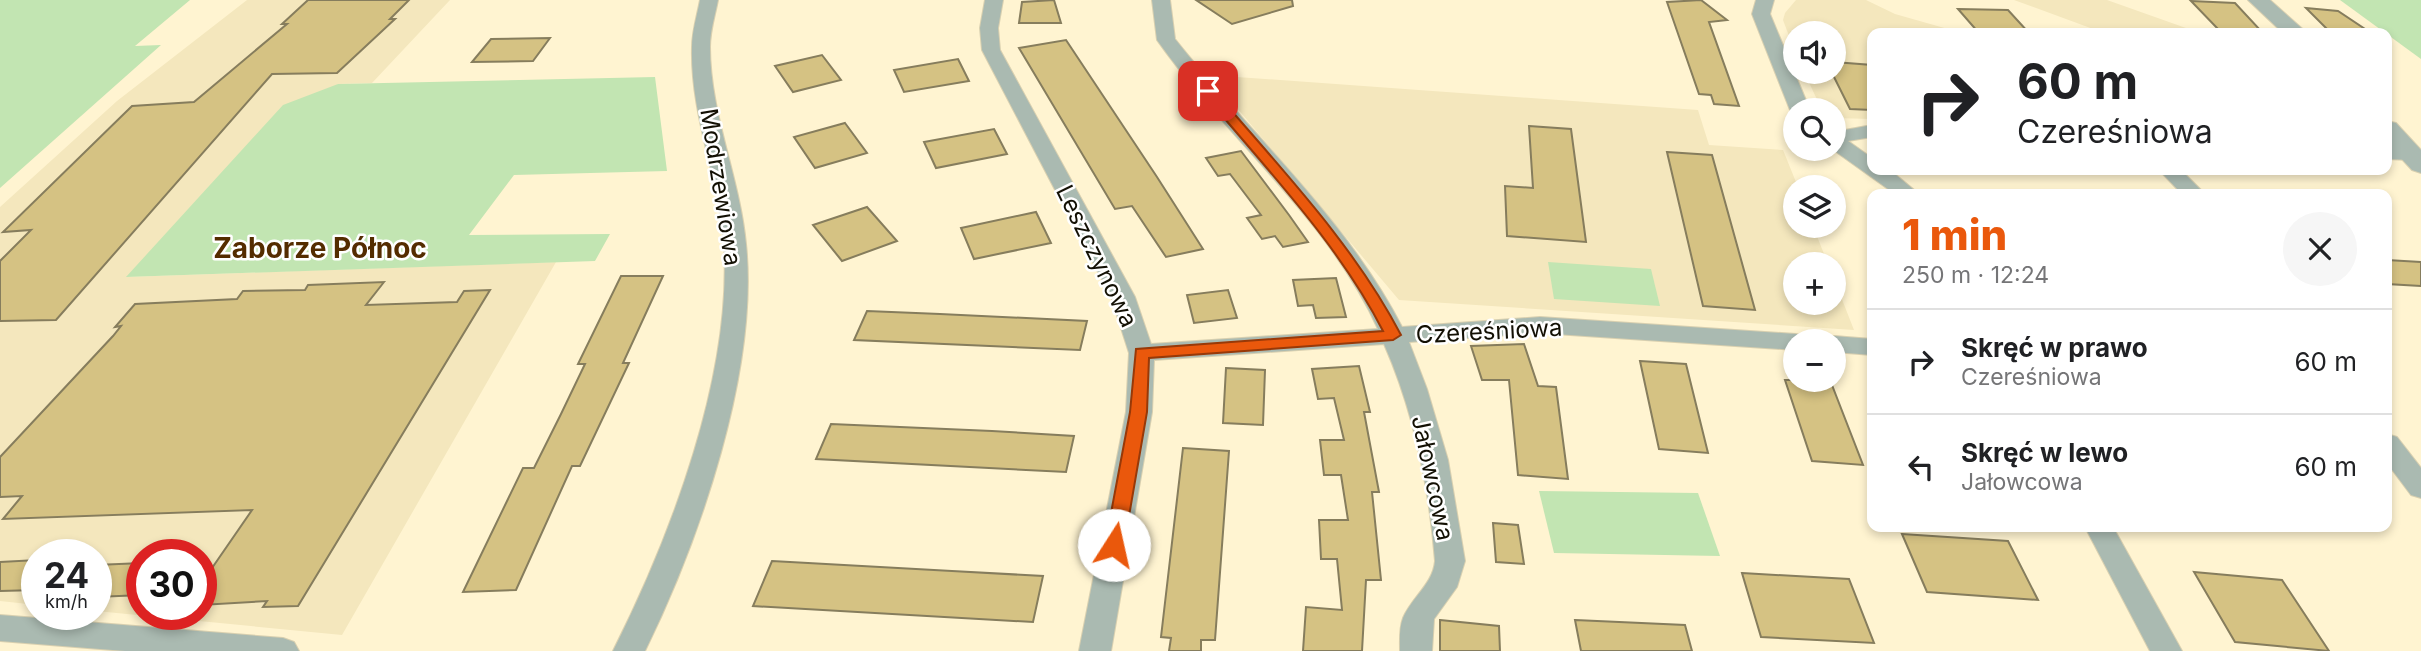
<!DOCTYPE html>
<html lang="pl">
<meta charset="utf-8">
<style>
:root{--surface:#fff;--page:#f6f6f6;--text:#202124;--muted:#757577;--line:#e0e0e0;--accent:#ea580c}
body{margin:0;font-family:Inter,sans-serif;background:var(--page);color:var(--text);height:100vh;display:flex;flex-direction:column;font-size:26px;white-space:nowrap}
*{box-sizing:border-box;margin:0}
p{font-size:23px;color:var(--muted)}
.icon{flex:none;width:38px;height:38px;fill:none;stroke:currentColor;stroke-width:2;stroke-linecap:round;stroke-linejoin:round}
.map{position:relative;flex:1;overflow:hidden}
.details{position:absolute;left:1867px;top:189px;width:525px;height:343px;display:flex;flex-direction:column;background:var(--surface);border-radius:14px;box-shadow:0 4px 10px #0003}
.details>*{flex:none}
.banner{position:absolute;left:1867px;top:28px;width:525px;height:147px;border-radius:14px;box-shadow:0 4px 10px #0003;background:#fff;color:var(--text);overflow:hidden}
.controls{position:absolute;left:1783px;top:21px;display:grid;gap:14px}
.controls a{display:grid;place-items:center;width:63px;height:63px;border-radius:50%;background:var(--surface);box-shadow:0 4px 10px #0003;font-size:35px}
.speed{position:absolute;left:21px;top:539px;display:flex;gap:14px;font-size:35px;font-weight:700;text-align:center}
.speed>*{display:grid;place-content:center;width:91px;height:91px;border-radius:50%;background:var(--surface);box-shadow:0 4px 10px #0003;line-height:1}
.speed small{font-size:18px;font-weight:400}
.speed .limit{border:10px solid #d22;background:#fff;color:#111}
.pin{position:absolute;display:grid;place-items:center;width:60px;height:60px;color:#fff;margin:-30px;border-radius:14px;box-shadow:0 4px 10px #0006}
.me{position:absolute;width:77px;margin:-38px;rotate:10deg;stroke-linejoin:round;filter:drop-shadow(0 0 5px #0008)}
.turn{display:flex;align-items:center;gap:24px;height:147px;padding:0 35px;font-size:32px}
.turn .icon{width:91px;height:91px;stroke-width:2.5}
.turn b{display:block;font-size:49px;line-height:60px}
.round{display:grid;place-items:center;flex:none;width:74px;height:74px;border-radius:37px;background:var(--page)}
.head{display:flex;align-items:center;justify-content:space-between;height:119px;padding:0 35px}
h1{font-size:42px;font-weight:800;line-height:52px;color:var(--accent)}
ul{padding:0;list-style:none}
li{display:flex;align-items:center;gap:21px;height:105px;padding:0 35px;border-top:2px solid var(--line)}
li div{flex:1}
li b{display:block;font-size:26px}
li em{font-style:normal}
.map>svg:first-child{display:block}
.built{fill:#f4e7bd;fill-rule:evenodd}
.green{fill:#c2e5b2}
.building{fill:#d5c283;stroke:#867d5d;stroke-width:2}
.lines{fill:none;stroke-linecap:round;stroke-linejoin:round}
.minor-casing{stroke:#d9d0b0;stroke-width:2}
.tertiary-casing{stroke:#d9d0b0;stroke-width:2}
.minor{fill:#aabab1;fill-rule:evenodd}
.tertiary{fill:#aabab1;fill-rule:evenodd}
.route{fill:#ea580c;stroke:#983908;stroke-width:2}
.labels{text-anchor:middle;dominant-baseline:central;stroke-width:5;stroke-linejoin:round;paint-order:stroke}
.street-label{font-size:24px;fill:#131004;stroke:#fff}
.quarter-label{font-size:28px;font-weight:bold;fill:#542c00;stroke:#fff}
</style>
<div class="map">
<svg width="2421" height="651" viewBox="0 0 2421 651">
<rect width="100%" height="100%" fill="#fff4d1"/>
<g class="built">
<path d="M247,0H450L372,83L338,84L127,277L556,262L342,635L96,611V555H37V605L0,601V207L117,101ZM142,555H201V614H142Z"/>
<polygon points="1796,0 1866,0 1895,14 1962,33 1872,33 1872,119 1834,118 1834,110 1822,110 1804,72 1834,72 1834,33 1796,33 1795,52 1783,20 1785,13"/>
<polygon points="2014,0 2107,0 2200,33 2104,33"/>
<polygon points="1209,75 1698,110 1709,145 1783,150 1798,187 1796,187 1796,226 1813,226 1828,264 1796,264 1796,303 1834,303 1834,279 1854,330 1399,300"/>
</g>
<g class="green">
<polygon points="0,0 190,0 135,46 161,45 0,188"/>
<polygon points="2340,0 2421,0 2421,59"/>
<polygon points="655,77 667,171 514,175 469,235 610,234 595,261 126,277 283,105 338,84"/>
<polygon points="1548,262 1651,269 1660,306 1554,299"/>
<polygon points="1539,491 1698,493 1720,556 1554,553"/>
</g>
<g class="building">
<polygon points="308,0 409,0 390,19 395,19 337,73 272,74 56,320 0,321 0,261 31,230 3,232 132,106 194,102 287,24 282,24"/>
<polygon points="1054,0 1061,23 1019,23 1022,2"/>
<polygon points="1196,0 1292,0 1293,6 1232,24"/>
<polygon points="1701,0 1727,20 1709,22 1739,106 1714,104 1711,95 1699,94 1667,2"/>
<polygon points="2191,1 2235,3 2262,32 2218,29"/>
<polygon points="2306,8 2338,11 2371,33 2331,33"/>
<polygon points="1958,9 2008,10 2029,33 1978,32"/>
<polygon points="550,38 533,61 472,62 491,39"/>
<polygon points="1066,40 1157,177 1203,249 1166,257 1132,206 1115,209 1019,48"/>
<polygon points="822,55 841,80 793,92 775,66"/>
<polygon points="958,59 969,81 904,92 894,70"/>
<polygon points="1834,62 1872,65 1872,110 1850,109 1834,77"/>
<polygon points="845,123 867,153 815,168 794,137"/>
<polygon points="1529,126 1571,129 1586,242 1507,236 1505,186 1533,188"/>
<polygon points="994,129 1007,154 936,168 924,142"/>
<polygon points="1241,151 1289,215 1308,242 1283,247 1275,236 1262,239 1247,218 1261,215 1230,174 1218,176 1206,158"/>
<polygon points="1667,152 1712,155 1755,310 1703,306"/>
<polygon points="867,207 897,241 842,261 813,225"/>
<polygon points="1036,212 1051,243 974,259 961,228"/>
<polygon points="2387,260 2421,262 2421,286 2387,284"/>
<polygon points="621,276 663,276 623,363 629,363 580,466 572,466 516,590 463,592 523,468 534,468 561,414 585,364 578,364"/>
<polygon points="1336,278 1346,317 1316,318 1313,305 1298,306 1293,280"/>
<polygon points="384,282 366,305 457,302 464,291 490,290 298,606 263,607 267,601 201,605 201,584 252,510 3,519 22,496 0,497 0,457 113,336 121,326 115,327 135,304 237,299 243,291 305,290 308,285"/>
<polygon points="1228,290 1237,318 1194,323 1187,295"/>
<polygon points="867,311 940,314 1087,321 1080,350 854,340"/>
<polygon points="1524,344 1538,386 1556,387 1568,479 1518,475 1509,380 1482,380 1471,346"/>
<polygon points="1640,361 1686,364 1708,453 1659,449"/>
<polygon points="1359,366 1370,412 1364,412 1379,492 1372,492 1381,580 1366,580 1362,651 1303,651 1306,607 1342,610 1337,559 1321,559 1319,520 1348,520 1341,475 1324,475 1320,440 1344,440 1334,398 1318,399 1312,369"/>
<polygon points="1226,368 1265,370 1263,425 1223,423"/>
<polygon points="1785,380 1830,380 1863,465 1812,461"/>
<polygon points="831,424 992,431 1074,436 1066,472 816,459"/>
<polygon points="1183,448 1229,451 1215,640 1201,640 1201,651 1169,651 1171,638 1161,637"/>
<polygon points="1493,523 1518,525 1524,564 1496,562"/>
<polygon points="1902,534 2008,541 2038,600 1927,592"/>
<polygon points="37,560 37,590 0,591 0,562"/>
<polygon points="772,561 952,571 1043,576 1033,622 753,606"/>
<polygon points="142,563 142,595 96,597 96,565"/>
<polygon points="2194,572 2282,580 2329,651 2235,642"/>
<polygon points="1742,573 1849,579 1874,643 1761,637"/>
<polygon points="1440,620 1499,626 1500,651 1440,651"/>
<polygon points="1575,620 1685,625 1692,651 1581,651"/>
</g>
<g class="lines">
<defs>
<g id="minor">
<path d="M700,0H718C715,16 710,31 710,47C710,114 740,178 746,244C759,369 700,539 645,651H613C671,536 732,376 724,246C719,179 690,114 692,47C692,31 697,16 700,0Z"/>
<path d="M985,0H1003L998,28L1000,50L1135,297L1151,344L1378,329C1328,218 1226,138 1157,40L1152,0H1170L1175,39C1250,134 1346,218 1402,327L1540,317L1796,334L1805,336L1808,341H1796V350L1540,333L1409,342L1427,389L1448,460L1465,561L1457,587L1434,619L1432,651H1400C1400,640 1399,628 1403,618C1412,597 1433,584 1435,561C1429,487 1414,412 1384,344L1154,360L1152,412L1111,651H1079L1126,412L1129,353L1111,297L982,50L980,28Z"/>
<polygon points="1756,0 1774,0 1770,14 1810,110 1796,110 1796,115 1790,110 1752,14"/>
<polygon points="1872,125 1872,137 1848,141 1872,158 1872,170 1890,170 1919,194 1895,194 1832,149 1834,132"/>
<polygon points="2387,147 2418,150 2421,154 2411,160 2387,159"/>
<polygon points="2159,170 2181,170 2205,194 2182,194"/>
<polygon points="1834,336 1872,339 1872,355 1834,352 1834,341 1823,341"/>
<polygon points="2387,434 2397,437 2421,468 2421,498 2411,495 2387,463"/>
<polygon points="2085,527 2113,527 2182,651 2150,651"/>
<polygon points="0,615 283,638 294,642 299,651 125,651 0,641"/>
</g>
<g id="tertiary">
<polygon points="2248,0 2270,0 2307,33 2283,33"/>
<polygon points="2387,121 2396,123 2421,150 2421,173 2412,170 2387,143"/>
</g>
</defs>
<use href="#minor" class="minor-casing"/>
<use href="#tertiary" class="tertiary-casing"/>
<use href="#minor" class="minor"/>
<use href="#tertiary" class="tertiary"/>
</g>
<path class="route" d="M1203,88H1212C1279,167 1353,243 1401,335L1393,340L1149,358L1147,412L1124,545L1114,552L1105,545L1130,412L1136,349L1383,331C1338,243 1266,169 1203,93Z"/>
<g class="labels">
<g class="street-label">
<text transform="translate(721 187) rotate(81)">Modrzewiowa</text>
<text transform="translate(1097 256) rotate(64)">Leszczynowa</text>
<text transform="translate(1489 331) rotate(-3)">Czereśniowa</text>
<text transform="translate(1433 478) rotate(78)">Jałowcowa</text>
</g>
<g class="quarter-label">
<text x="320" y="248">Zaborze Północ</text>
</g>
</g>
</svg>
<div class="controls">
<a><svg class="icon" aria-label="sound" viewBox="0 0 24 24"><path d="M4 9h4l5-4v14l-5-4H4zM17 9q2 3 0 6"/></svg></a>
<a><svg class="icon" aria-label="search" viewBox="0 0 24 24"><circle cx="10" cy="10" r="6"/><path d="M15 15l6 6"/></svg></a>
<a><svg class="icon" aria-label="layers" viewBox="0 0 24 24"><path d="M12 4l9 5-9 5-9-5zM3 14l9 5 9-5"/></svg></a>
<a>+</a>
<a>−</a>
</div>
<div class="speed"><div>24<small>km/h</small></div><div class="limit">30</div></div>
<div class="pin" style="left:1208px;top:91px;background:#d93025"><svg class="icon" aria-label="arrive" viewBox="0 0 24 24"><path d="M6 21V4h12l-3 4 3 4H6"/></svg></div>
<svg class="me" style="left:1114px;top:545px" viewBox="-20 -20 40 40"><circle r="19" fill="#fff"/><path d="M0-13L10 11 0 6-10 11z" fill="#ea580c"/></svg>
<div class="banner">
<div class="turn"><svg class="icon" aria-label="right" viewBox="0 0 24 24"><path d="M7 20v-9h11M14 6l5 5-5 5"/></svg><div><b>60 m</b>Czereśniowa</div></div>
</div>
<section class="details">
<div class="head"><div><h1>1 min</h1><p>250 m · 12:24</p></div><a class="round"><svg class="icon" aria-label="close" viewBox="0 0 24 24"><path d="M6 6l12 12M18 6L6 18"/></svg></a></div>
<ul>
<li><svg class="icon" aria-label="right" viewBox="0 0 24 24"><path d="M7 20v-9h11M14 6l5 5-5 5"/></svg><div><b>Skręć w prawo</b><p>Czereśniowa</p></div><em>60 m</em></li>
<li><svg class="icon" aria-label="left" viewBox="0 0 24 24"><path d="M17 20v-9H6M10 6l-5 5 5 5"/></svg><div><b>Skręć w lewo</b><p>Jałowcowa</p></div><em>60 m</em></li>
</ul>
</section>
</div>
